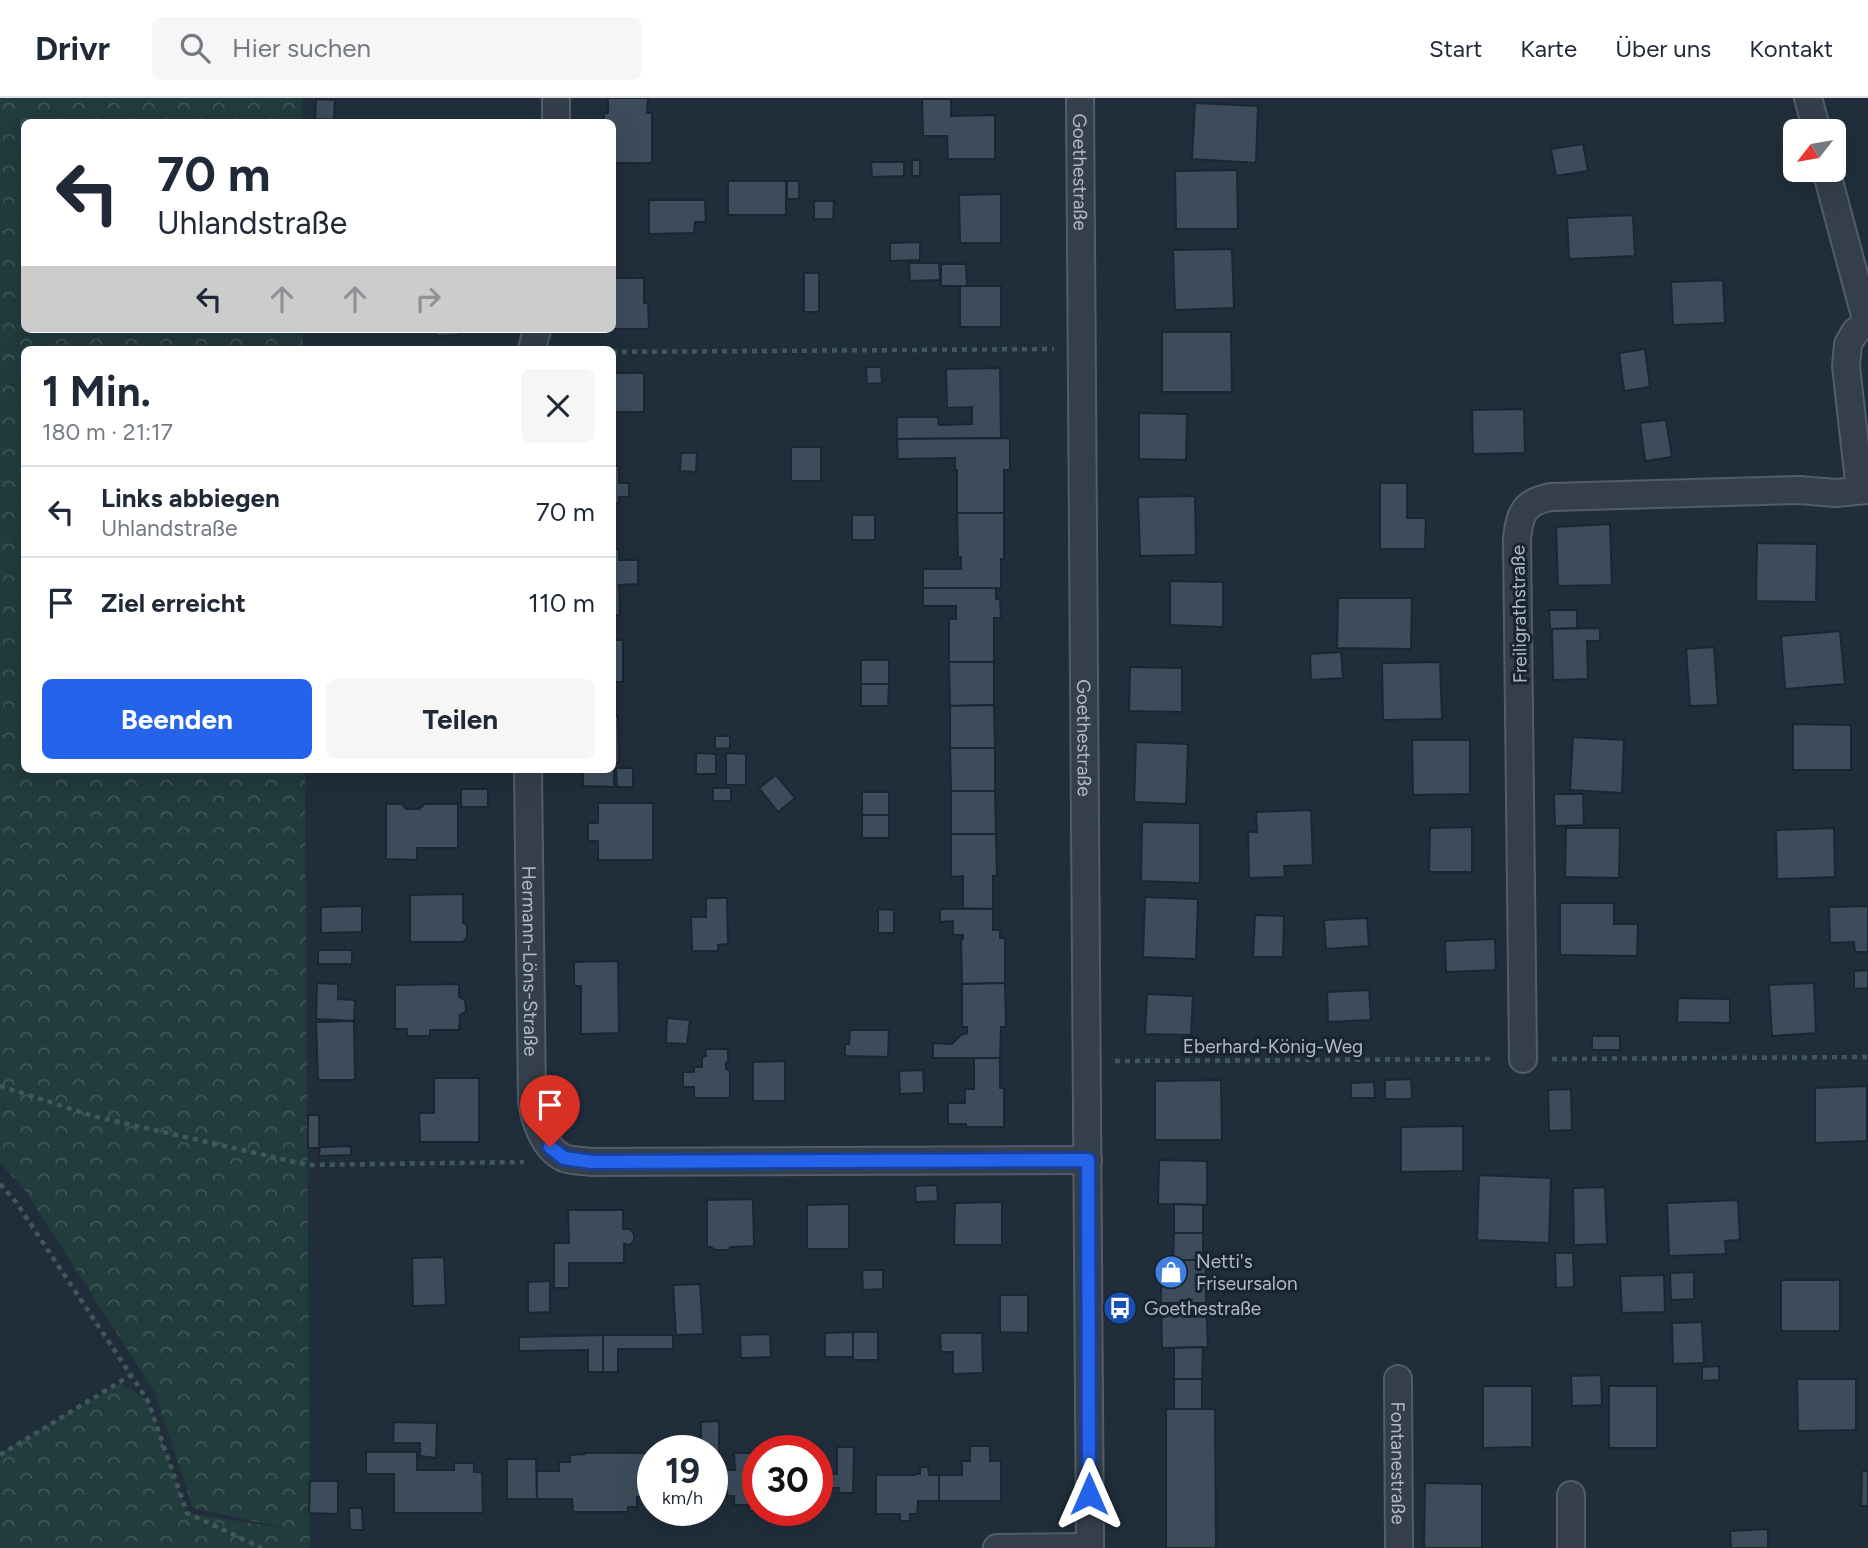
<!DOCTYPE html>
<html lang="de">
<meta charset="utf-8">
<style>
:root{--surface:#fff;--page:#f6f6f7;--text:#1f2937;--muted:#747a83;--line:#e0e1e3;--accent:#2563eb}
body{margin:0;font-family:Figtree,sans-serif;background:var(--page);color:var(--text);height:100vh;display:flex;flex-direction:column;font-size:26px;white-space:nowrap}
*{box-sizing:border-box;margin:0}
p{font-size:23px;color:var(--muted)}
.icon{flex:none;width:38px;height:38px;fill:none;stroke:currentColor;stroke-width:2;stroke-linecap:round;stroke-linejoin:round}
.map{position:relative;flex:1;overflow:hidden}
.details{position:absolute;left:21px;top:248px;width:595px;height:427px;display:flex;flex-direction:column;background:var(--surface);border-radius:10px;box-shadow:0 7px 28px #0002}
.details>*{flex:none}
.hud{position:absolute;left:21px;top:21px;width:595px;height:214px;border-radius:10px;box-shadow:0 7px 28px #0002;background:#fff;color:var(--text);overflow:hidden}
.needle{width:46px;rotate:239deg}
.buttons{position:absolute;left:1783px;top:21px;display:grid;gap:14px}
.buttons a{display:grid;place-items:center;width:63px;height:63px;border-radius:10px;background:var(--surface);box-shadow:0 7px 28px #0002;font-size:35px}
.speed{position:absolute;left:637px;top:1337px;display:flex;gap:14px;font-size:35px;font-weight:700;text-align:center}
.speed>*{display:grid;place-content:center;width:91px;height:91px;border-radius:50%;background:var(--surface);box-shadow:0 7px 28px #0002;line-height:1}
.speed small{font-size:18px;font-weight:400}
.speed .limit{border:10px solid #d22;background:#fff;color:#111}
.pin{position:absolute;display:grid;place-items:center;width:60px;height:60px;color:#fff;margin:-72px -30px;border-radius:50% 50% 50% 0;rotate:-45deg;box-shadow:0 0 7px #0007}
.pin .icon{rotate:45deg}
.me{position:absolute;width:77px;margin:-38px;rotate:0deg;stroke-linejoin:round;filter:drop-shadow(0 0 5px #0008)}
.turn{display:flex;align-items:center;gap:24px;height:147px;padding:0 21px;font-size:32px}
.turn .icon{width:91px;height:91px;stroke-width:2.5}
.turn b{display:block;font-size:49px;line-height:60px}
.lanes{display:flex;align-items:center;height:66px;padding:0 21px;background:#0003;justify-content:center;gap:35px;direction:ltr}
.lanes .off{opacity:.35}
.round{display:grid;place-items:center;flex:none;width:74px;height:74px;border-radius:10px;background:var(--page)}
.head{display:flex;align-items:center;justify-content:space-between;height:119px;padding:0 21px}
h1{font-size:42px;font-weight:700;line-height:52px}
.button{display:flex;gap:14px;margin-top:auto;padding:14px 21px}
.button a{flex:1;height:80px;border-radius:10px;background:var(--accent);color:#fff;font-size:28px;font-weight:700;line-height:80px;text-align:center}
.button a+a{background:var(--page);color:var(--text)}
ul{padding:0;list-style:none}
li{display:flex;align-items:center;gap:21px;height:91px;padding:0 21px;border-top:2px solid var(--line)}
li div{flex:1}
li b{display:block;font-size:26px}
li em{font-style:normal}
header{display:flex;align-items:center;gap:42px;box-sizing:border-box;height:98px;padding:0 35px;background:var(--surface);border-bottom:2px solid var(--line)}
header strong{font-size:33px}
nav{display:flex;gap:38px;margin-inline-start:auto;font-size:24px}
.search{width:490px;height:63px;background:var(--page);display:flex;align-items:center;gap:18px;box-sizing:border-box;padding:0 24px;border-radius:10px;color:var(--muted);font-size:26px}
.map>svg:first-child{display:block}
.forest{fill:url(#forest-crowns)}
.building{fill:#3c4c5b;stroke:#1b2632;stroke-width:2}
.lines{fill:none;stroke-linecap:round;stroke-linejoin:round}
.minor-casing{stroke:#525d69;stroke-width:30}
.path{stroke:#405859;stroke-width:4.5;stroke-dasharray:5 5;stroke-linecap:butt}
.minor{stroke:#343f4b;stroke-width:26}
.route-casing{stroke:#184099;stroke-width:18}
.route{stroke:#2563eb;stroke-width:12}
.labels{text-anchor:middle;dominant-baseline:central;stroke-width:6;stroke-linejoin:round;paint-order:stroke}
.street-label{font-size:19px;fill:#afbac7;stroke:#192430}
.poi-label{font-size:19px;fill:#afbac7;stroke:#192430;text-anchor:start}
</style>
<header>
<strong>Drivr</strong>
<div class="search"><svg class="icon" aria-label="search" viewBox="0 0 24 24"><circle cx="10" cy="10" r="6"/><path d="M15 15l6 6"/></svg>Hier suchen</div>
<nav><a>Start</a><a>Karte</a><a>Über uns</a><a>Kontakt</a></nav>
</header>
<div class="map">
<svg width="1868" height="1450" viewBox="0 0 1868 1450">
<defs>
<pattern id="forest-crowns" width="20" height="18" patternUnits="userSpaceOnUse" patternTransform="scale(1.75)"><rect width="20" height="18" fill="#223b3c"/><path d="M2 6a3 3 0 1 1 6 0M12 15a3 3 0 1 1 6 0" fill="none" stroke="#405557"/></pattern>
</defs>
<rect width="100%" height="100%" fill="#202e3b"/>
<polygon class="forest" points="0,0 302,0 302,24 24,24 24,231 302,231 303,252 24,252 24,672 305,672 310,1450 0,1450 0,1355 121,1285 148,1303 187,1415 289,1431 193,1410 154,1293 24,1091 0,1065"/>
<g class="building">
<polygon points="608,0 648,0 647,15 652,15 652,65 612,65 612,24 604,24 604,15 608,15"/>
<polygon points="316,1 335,2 334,22 315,21"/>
<polygon points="922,1 951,1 951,18 995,17 995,61 948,61 947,38 923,38"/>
<polygon points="1195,5 1258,8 1256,65 1192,61"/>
<polygon points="1583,46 1588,73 1556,78 1551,51"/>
<rect x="912" y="62" width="8" height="16"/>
<polygon points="871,64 904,64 904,78 872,79"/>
<polygon points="1237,72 1238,131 1176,131 1175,73"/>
<rect x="728" y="83" width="58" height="34"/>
<rect x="787" y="83" width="12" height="18"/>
<polygon points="1001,96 1001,145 960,145 959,97"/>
<polygon points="649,102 705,102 706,124 695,124 694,135 649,136"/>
<polygon points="814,103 834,103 833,121 814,121"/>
<polygon points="1633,117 1635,158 1569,161 1567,120"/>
<polygon points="920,144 920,162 890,163 890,145"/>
<polygon points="1232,151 1234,210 1175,212 1173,152"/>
<polygon points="909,165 939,165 940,182 910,183"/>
<polygon points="941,166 966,166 967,188 941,188"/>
<rect x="804" y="175" width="15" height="39"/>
<polygon points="612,180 644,180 644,205 648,205 649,231 600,231 612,231"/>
<polygon points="1723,182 1725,225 1673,227 1671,184"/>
<rect x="960" y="188" width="41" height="41"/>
<polygon points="436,231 459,231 459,237 436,238"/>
<polygon points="1162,234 1231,234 1232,294 1162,294"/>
<polygon points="1645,251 1650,289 1624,293 1619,255"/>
<polygon points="866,269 881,269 882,285 867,286"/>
<polygon points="1000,270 1001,340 897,341 897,319 938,319 939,327 972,326 972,309 947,310 946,271"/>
<rect x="612" y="275" width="32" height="39"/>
<polygon points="1524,311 1525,355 1473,356 1472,312"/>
<polygon points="1139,315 1187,316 1186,362 1139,361"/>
<polygon points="1666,322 1672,359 1645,363 1640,325"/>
<polygon points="1010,340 1010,372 1004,372 1004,415 957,415 957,372 955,372 955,360 898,361 897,341"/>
<rect x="791" y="349" width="30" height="34"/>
<polygon points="681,355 697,355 696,374 680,373"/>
<polygon points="612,368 619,368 619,385 629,385 629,399 619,399 619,405 612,405"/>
<polygon points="1380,385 1407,385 1407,420 1426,420 1425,451 1380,451"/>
<polygon points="1195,398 1196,457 1140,458 1138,399"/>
<polygon points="957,415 1004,415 1004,461 1001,461 1001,490 923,490 923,471 961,471 961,459 958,459"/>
<rect x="852" y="417" width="23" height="25"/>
<polygon points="1610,426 1612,487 1558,488 1556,429"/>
<polygon points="1757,445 1817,446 1816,504 1756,503"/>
<polygon points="612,451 619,451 619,462 638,462 638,486 619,487 620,517 612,517"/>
<polygon points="1170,483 1223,484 1223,529 1170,527"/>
<polygon points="923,490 996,490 996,501 1000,501 1001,520 994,520 994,564 949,564 949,521 956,521 956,508 923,508"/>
<polygon points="1338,500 1412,500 1411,551 1337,550"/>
<polygon points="1549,512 1577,512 1577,530 1550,531"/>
<polygon points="1600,530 1600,543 1587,543 1588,581 1553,582 1552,531"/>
<polygon points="1840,533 1845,586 1785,591 1781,538"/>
<rect x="612" y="542" width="11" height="42"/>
<polygon points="1714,549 1718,607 1690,608 1686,551"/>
<polygon points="1341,554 1343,580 1311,582 1310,556"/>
<rect x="861" y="562" width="28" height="24"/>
<polygon points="949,564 994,564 994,607 950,608"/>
<polygon points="1440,564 1442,621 1383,622 1382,565"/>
<polygon points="1130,569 1182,570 1182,614 1129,613"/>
<polygon points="861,586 889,586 888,608 861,608"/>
<polygon points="994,607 995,650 950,650 950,608"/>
<polygon points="612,618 618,618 619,665 612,665"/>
<polygon points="1793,626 1851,627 1851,672 1793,672"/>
<polygon points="715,638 730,638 730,650 715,651"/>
<polygon points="1573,639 1624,642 1622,695 1570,692"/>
<polygon points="1412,642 1470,642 1470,696 1413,697"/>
<polygon points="1136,644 1188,646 1186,706 1134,704"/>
<polygon points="950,650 995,650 995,693 951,693"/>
<polygon points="696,655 716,656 716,676 696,676"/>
<polygon points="726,655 746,656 746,687 726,687"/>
<polygon points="612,669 614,669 614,689 583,688 583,672 612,672"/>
<polygon points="616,670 633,670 633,689 617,689"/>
<polygon points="776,677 795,700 778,714 759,690"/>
<rect x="713" y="690" width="18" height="13"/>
<rect x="461" y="691" width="27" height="18"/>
<polygon points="951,693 995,693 996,736 951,736"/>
<rect x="862" y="694" width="27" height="23"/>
<polygon points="1554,696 1583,696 1584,727 1555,728"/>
<polygon points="598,705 653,705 653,762 598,762 598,743 588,743 588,725 598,725"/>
<polygon points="386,706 402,706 406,711 419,711 425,706 458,706 458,750 417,750 417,762 386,761"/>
<polygon points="1311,712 1313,767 1284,768 1285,779 1249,780 1248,734 1257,734 1256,714"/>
<rect x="862" y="717" width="27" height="23"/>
<polygon points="1142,724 1200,725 1200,785 1141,783"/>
<polygon points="1472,729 1472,774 1429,774 1430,730"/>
<polygon points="1566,730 1620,730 1619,780 1565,779"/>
<polygon points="1834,730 1835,779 1777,781 1776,732"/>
<polygon points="951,736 996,736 997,778 993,778 993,811 963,810 963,778 951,779"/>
<polygon points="463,796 463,825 467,827 467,839 463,844 410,844 410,797"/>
<polygon points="1145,799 1198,801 1196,861 1143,859"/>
<polygon points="706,800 727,800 728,846 718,847 719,852 717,852 716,854 714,855 714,853 692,853 691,819 706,819"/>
<polygon points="1560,805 1614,805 1614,826 1638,826 1637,858 1560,857"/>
<polygon points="362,808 362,834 321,835 321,809"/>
<polygon points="1868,808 1868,854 1855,854 1854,844 1830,845 1829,809"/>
<polygon points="878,811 894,812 894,835 878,835"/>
<polygon points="940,811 993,811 993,832 1000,832 1000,840 1005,840 1005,885 962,886 961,841 963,841 963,837 953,837 953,823 940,824"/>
<polygon points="1255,817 1284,818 1283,859 1253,859"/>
<polygon points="1367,820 1369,848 1326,851 1324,822"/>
<polygon points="1495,841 1496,872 1446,874 1445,843"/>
<rect x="318" y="852" width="34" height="14"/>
<polygon points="618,863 619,935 581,936 581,888 574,888 574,864"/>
<polygon points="1868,872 1868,890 1854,891 1854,873"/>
<polygon points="317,885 338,886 338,901 355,902 354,923 316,921"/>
<polygon points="1005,885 1006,929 1001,929 1000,960 933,960 933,945 952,946 961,937 967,935 967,929 962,929 962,886"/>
<polygon points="1814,885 1816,935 1772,938 1769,887"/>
<polygon points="459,886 459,899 465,902 466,913 460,917 459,932 430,932 430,938 407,938 407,931 395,931 395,887"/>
<polygon points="1369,892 1371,922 1328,924 1327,894"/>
<polygon points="1147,896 1193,898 1191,937 1145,936"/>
<polygon points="1678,900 1730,901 1730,925 1677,924"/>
<polygon points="667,920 690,922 687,946 666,945"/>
<polygon points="354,923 355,982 318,982 316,924"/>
<polygon points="850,932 889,932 888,959 845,958 845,946 849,946"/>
<rect x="1592" y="938" width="28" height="14"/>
<polygon points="705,951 728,951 728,965 726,965 726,971 730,972 730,1000 694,1000 694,989 683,989 683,974 694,974 694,969 702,969 702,959 706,958"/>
<polygon points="974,960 1000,960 1000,990 1004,990 1004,1029 966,1029 966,1026 948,1026 948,1005 965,1005 965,991 974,991"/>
<polygon points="785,963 785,1003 753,1003 753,964"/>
<polygon points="923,972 924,995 900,996 899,973"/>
<polygon points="434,980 479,980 479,1044 420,1044 419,1015 434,1015"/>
<polygon points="1411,981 1412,1001 1385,1001 1385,982"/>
<polygon points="1221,982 1222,1042 1155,1042 1155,983"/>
<polygon points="1374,984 1375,1000 1351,1000 1351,985"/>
<polygon points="1867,988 1867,1043 1815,1045 1815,990"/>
<polygon points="1571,991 1572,1032 1549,1033 1548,992"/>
<rect x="308" y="1017" width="11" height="33"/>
<polygon points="1463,1028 1463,1073 1401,1074 1401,1029"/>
<polygon points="351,1048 351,1057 319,1058 320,1049"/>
<polygon points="1159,1062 1207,1063 1207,1107 1158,1106"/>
<polygon points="1479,1077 1551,1080 1549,1145 1477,1142"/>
<polygon points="937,1087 938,1103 916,1104 915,1088"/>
<polygon points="1605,1089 1607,1146 1574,1147 1573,1090"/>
<polygon points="753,1101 754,1148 731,1149 727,1152 715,1152 711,1149 707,1149 707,1102"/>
<polygon points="1738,1102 1740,1142 1725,1143 1726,1156 1669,1158 1667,1105"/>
<polygon points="1002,1104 1002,1147 954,1147 955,1105"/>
<polygon points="849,1106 849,1151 807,1151 807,1107"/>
<polygon points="1174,1106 1203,1107 1203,1135 1174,1135"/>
<polygon points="568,1112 623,1112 623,1131 630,1131 634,1136 634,1142 630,1147 624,1146 624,1165 569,1165 569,1190 554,1190 554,1145 569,1145"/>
<polygon points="1174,1135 1203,1135 1203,1162 1173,1162"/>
<polygon points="1555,1155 1573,1155 1574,1189 1556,1190"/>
<polygon points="444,1159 446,1207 413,1208 412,1160"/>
<rect x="1161" y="1162" width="45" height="43"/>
<polygon points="862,1172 883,1172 883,1191 863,1192"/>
<polygon points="1694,1174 1694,1201 1671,1202 1670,1175"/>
<polygon points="1664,1177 1665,1214 1622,1215 1620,1178"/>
<rect x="1781" y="1182" width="59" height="51"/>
<polygon points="550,1183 550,1214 528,1215 528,1184"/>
<polygon points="700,1186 703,1236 676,1237 673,1187"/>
<polygon points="1000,1197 1028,1197 1028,1235 1000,1234"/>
<polygon points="1161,1205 1206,1205 1208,1249 1162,1250"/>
<polygon points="1702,1224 1704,1265 1673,1266 1672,1225"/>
<rect x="853" y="1234" width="25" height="28"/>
<polygon points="853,1234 853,1259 825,1259 825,1235"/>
<polygon points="940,1235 982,1235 983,1275 953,1276 953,1254 941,1254"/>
<polygon points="770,1236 771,1259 741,1260 740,1237"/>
<polygon points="603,1237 673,1237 673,1251 618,1251 618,1274 603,1274"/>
<polygon points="603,1237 603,1274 588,1274 588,1252 519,1253 519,1239"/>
<polygon points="1203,1249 1202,1281 1174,1281 1174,1250"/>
<polygon points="1719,1268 1719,1282 1702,1283 1702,1269"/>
<polygon points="1601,1277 1602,1307 1572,1308 1571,1278"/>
<rect x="1174" y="1281" width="28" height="30"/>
<polygon points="1797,1281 1856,1281 1856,1332 1798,1333"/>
<polygon points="1483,1288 1532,1288 1532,1349 1483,1350"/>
<rect x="1609" y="1288" width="48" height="62"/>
<polygon points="1166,1311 1215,1311 1216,1450 1166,1450"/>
<polygon points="719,1323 719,1374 712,1375 712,1353 701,1353 701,1324"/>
<polygon points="394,1324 437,1325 436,1360 420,1358 420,1345 393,1345"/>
<polygon points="970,1348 990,1348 990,1363 1001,1363 1001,1403 939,1403 939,1377 962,1377 962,1363 970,1363"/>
<polygon points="837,1349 854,1349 853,1395 838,1395 839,1390 823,1390 823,1376 837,1376"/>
<polygon points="366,1354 417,1354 417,1372 454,1372 454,1365 474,1365 474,1374 482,1374 483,1415 394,1415 394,1376 366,1376"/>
<polygon points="585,1355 649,1355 649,1399 637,1399 637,1409 628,1409 628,1414 573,1414 572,1401 537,1401 537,1373 559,1373 559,1364 570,1364 570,1357 585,1356"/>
<polygon points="734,1355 758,1355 758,1412 772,1413 749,1413 749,1407 734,1407 734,1398 727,1398 726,1372 735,1372"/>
<polygon points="507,1361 536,1361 537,1401 507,1401"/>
<polygon points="920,1369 928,1369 929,1377 939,1377 939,1403 918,1403 917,1416 910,1416 910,1423 900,1423 900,1416 876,1416 876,1377 915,1377 916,1376 920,1376"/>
<polygon points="1862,1373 1868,1373 1868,1408 1861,1408"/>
<polygon points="310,1383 338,1383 338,1416 309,1415"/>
<polygon points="1425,1385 1482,1386 1482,1450 1424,1450"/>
<polygon points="349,1410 362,1410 363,1432 350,1432"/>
<polygon points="1768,1431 1768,1450 1731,1450 1730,1433"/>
</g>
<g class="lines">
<defs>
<g id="minor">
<path id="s1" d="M1080,0L1090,1450"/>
<polyline points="1808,0 1817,33"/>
<polyline points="556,24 556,0"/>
<polyline points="1826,72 1867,225"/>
<polyline points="532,252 537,231"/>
<polyline points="1860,392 1846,268 1848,246 1855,234 1867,225"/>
<path id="s2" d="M528,672L532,1004C535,1023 544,1051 564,1060C572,1063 584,1063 592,1064L1088,1062"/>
<path d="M1523,961L1517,440C1520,415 1524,404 1551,399L1800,392L1835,395L1868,392"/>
<path id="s3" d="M1398,1281L1399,1450"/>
<polyline points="1571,1397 1571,1450"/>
<polyline points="997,1450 1090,1449"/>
</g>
</defs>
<use href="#minor" class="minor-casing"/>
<g class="path">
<polyline points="612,254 1054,251"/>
<polyline points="1552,961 1868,959"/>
<polyline points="1115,963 1494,961"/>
<polyline points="0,988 93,1018 308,1067 524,1064"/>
<polyline points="0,1086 16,1104 148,1303 187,1415 262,1450"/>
<polyline points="0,1357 131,1277"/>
</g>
<use href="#minor" class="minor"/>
</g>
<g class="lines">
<defs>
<polyline id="route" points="550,1049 564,1060 592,1064 1088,1062 1089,1396"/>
</defs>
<use href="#route" class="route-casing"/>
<use href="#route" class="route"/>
</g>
<defs>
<symbol id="shop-disc" viewBox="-11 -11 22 22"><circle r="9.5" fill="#3f7fe0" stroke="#192430"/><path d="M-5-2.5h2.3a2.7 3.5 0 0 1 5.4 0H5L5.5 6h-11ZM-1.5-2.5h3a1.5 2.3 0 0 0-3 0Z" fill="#fff"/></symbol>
<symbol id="bus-disc" viewBox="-11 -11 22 22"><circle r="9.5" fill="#1a4fb4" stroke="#192430"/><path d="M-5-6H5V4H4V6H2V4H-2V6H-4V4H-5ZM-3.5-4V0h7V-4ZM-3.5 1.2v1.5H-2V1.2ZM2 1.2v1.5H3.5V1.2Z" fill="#fff"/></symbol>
</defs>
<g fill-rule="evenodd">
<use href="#shop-disc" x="1152" y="1155" width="38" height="38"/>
<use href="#bus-disc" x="1101" y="1191" width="38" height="38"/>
</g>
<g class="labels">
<g class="street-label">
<text stroke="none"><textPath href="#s1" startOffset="74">Goethestraße</textPath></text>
<text transform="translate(1519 516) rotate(-91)">Freiligrathstraße</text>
<text stroke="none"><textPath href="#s1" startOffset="640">Goethestraße</textPath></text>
<text stroke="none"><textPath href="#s2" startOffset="191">Hermann-Löns-Straße</textPath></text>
<text x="1273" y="948">Eberhard-König-Weg</text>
<text stroke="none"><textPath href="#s3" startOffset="84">Fontanestraße</textPath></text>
</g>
<g class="poi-label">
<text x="1196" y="1163">Netti's<tspan x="1196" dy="22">Friseursalon</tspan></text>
<text x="1144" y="1210">Goethestraße</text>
</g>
</g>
</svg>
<div class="buttons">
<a><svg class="needle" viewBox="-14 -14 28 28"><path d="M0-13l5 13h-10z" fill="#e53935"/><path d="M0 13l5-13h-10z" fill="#747a83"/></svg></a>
</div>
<div class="speed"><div>19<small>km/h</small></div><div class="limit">30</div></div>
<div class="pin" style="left:550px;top:1049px;background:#d93025"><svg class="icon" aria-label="arrive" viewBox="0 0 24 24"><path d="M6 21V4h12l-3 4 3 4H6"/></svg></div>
<svg class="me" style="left:1089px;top:1396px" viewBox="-20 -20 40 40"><path d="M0-17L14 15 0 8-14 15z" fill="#2563eb" stroke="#fff" stroke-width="4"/></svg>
<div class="hud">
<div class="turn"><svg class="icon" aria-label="left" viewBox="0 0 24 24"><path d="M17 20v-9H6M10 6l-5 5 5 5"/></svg><div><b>70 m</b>Uhlandstraße</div></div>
<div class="lanes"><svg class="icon" aria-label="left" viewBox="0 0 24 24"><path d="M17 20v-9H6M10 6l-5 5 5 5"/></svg><svg class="icon off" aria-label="ahead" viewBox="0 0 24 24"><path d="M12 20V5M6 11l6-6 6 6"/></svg><svg class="icon off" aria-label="ahead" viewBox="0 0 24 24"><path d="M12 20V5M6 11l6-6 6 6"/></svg><svg class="icon off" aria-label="right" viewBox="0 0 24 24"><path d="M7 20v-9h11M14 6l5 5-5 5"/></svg></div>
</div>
<section class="details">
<div class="head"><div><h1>1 Min.</h1><p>180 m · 21:17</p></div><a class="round"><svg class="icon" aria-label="close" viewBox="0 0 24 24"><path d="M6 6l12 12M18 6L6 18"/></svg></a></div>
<ul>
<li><svg class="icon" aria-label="left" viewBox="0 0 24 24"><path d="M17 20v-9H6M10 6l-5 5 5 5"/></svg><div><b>Links abbiegen</b><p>Uhlandstraße</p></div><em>70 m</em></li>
<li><svg class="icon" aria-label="arrive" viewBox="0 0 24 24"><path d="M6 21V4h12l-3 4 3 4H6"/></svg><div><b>Ziel erreicht</b></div><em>110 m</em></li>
</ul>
<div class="button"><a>Beenden</a><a>Teilen</a></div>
</section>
</div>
